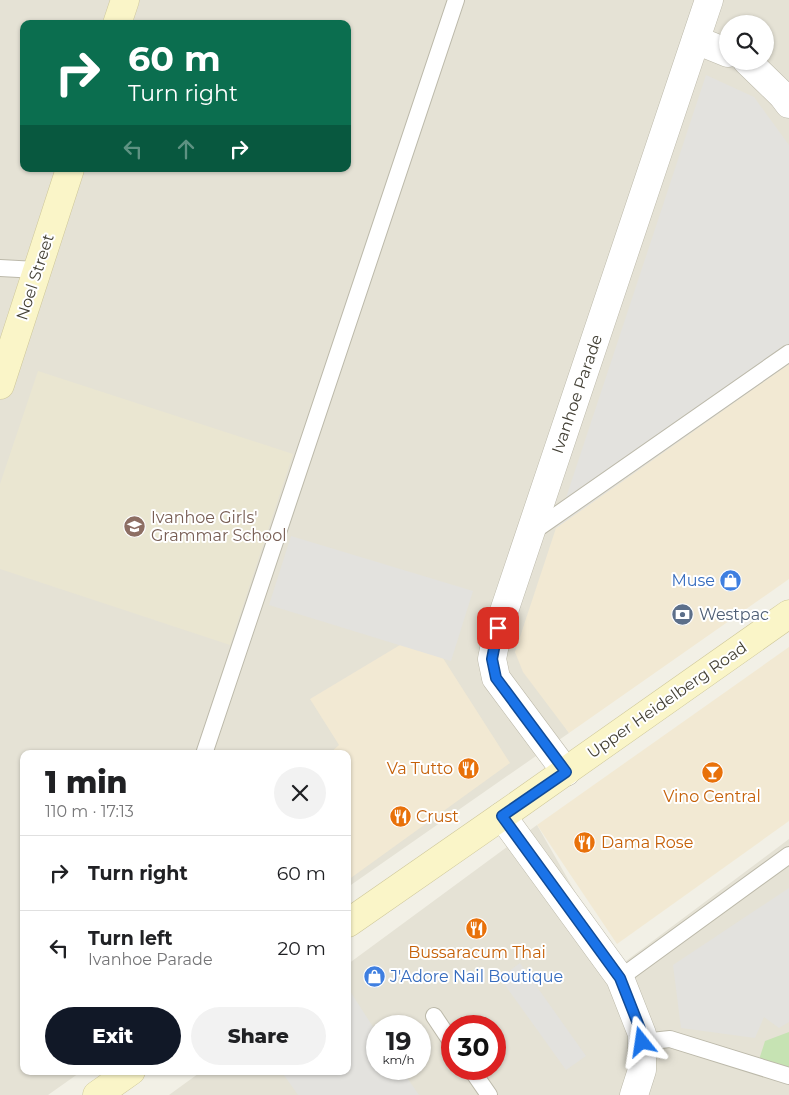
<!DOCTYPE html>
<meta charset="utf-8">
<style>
:root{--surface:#fff;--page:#f2f2f2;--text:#202124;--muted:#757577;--line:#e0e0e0;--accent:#111827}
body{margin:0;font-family:Montserrat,sans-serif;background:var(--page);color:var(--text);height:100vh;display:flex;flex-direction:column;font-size:19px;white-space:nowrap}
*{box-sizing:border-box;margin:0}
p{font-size:16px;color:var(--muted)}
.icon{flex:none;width:28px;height:28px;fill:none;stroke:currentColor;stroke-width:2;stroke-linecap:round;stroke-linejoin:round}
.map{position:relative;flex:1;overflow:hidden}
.side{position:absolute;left:20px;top:750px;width:331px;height:325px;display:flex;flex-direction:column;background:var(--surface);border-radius:10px;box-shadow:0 1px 4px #0004}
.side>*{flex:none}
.guide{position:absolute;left:20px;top:20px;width:331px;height:152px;border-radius:10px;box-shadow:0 1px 4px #0004;background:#0b6e4f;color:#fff;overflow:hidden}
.controls{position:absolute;left:719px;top:15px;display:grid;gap:10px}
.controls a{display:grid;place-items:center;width:55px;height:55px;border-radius:50%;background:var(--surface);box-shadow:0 1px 4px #0004;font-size:25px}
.speed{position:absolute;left:366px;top:1015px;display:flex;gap:10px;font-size:25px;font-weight:700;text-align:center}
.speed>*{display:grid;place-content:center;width:65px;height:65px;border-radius:50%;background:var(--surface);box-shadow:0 1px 4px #0004;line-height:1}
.speed small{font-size:12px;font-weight:400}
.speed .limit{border:8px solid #d22;background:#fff;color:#111}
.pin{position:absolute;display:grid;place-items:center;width:42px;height:42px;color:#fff;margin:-21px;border-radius:10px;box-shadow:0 2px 8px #0006}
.me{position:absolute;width:55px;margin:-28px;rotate:345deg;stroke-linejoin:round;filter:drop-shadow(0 0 4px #0008)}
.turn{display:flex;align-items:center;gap:18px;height:105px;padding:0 25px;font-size:22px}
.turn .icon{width:65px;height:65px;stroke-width:2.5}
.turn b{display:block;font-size:35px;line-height:42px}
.lanes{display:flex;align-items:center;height:48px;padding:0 25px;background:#0003;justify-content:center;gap:25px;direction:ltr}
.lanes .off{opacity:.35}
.round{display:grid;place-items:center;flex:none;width:52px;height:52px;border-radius:26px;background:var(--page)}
.overview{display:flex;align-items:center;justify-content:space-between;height:85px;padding:0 25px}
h1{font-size:30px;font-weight:800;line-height:38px}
.action{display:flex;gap:10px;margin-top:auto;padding:10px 25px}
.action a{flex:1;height:58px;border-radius:30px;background:var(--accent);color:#fff;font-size:20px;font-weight:800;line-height:58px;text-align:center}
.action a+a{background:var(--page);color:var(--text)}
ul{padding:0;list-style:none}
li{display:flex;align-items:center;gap:15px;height:75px;padding:0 25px;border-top:1px solid var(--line)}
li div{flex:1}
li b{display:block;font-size:19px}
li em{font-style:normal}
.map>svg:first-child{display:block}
.residential{fill:#e5e2d5;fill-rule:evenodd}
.commercial{fill:#f2e9d3}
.education{fill:#eae6d1}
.green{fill:#c6e3b3}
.parking{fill:#e3e2de}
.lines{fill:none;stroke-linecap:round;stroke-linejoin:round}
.lane-casing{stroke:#bcb9aa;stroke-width:18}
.street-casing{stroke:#bcb9aa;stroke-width:29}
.secondary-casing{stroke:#cec799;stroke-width:29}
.lane{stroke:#fff;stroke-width:16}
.street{stroke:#fff;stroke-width:28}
.secondary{stroke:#faf5c8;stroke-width:28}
.route-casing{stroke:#114b97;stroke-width:12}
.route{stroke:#1a73e8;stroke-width:9}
.labels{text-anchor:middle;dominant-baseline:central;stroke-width:4;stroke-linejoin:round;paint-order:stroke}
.street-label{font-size:16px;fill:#444136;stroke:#fff}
.education-label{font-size:16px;fill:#785e54;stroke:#fff;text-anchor:start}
.shop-label{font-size:16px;fill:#366cbe;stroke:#fff;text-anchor:end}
.service-label{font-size:16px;fill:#4e5e75;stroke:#fff;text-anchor:start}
.food-label{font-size:16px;fill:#c56008;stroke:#fff}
</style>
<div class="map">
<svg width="789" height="1095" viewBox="0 0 789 1095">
<rect width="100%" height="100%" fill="#f2f0e6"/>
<g class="residential">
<path d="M0,0H789V369L515,652L569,733L348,887V754H24V1071H82L48,1095H0ZM24,24H348V169H24ZM728,24H765V61H728Z"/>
<path d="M537,825L618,967L789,839V1095H169L202,1071H348V964ZM378,1026H420V1069H378ZM452,1026H495V1069H452Z"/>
</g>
<g class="commercial">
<polygon points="789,364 789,579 569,733 523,672 515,652 556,528"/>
<polygon points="425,630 510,763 348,880 348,754 329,754 339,745 310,699"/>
<polygon points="789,647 789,821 617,944 537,825"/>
</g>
<polygon class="education" points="38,371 293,454 230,645 0,569 0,484"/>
<polygon class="green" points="789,1032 789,1076 757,1066 765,1041"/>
<g class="parking">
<polygon points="706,75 754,97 789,145 789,364 556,528"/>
<polygon points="291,536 473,591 451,661 269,605"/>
<polygon points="789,888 789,1022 779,1028 764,1017 755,1038 681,1028 673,965"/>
<polygon points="520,963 586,1056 566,1070 500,978"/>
<polygon points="348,988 377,1033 378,1069 401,1069 419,1095 298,1095 281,1071 348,1071"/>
</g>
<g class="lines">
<defs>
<g id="lane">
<polyline points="0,268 37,270"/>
<polyline points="531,533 789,353"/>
<polyline points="204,754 456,0"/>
<polyline points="620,978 789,855"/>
<polyline points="434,1016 452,1043"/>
<polyline points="642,1042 670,1039 789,1076"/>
<polyline points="471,1069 489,1095"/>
</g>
<g id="street">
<polyline points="696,40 728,53"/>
<polyline points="747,61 783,96 789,104"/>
<polyline points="566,772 496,678 492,659 498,629 709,0"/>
<polyline points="502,816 620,978 642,1034 642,1070 634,1095"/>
</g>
<g id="secondary">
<polyline points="117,24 125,0"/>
<polyline points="0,385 70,169"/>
<polyline points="348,923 502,816 789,614"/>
<polyline points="97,1095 131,1071"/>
</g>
</defs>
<use href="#lane" class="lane-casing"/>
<use href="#street" class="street-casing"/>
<use href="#secondary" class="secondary-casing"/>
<use href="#lane" class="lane"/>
<use href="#street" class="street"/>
<use href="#secondary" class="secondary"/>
</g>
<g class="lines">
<defs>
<polyline id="route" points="498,628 492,659 496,678 566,772 502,816 620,978 642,1034 642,1042"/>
</defs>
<use href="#route" class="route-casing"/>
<use href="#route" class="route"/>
</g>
<defs>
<symbol id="school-disc" viewBox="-11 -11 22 22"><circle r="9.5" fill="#8d6e63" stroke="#fff"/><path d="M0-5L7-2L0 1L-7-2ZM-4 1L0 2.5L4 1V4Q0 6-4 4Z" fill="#fff"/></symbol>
<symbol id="shop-disc" viewBox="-11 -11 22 22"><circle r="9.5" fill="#3f7fe0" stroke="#fff"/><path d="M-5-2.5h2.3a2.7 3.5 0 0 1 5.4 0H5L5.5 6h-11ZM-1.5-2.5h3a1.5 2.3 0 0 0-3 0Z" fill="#fff"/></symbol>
<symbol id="bank-disc" viewBox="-11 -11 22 22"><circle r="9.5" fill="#5c6f8a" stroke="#fff"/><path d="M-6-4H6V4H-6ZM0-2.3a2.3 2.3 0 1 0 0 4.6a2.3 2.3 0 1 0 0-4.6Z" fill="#fff"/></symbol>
<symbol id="restaurant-disc" viewBox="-11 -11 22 22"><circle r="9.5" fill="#e8710a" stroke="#fff"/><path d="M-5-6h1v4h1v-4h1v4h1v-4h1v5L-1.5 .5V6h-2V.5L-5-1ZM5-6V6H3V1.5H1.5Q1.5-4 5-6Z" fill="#fff"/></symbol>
<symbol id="bar-disc" viewBox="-11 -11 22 22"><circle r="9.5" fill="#e8710a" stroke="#fff"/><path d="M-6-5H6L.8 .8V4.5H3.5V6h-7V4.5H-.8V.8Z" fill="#fff"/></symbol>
</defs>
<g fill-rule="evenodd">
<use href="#school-disc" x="122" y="514" width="25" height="25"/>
<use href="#shop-disc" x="718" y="568" width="25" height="25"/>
<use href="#bank-disc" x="670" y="602" width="25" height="25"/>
<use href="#restaurant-disc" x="456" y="756" width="25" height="25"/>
<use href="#bar-disc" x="700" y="760" width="25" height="25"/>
<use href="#restaurant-disc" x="388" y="804" width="25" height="25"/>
<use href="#restaurant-disc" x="572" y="830" width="25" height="25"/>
<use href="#restaurant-disc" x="464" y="916" width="25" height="25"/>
<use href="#shop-disc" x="362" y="964" width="25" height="25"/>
</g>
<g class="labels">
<g class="street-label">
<text transform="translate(35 277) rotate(-72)">Noel Street</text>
<text transform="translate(577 394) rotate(-71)">Ivanhoe Parade</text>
<text transform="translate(667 700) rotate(-35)">Upper Heidelberg Road</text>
</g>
<g class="education-label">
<text x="151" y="517">Ivanhoe Girls'<tspan x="151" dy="18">Grammar School</tspan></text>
</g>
<g class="shop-label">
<text x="715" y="580">Muse</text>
<text x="390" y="976" text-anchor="start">J'Adore Nail Boutique</text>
</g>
<g class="service-label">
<text x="699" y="614">Westpac</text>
</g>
<g class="food-label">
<text x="453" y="768" text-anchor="end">Va Tutto</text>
<text x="712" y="796">Vino Central</text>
<text x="416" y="816" text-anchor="start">Crust</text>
<text x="601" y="842" text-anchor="start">Dama Rose</text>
<text x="477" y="952">Bussaracum Thai</text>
</g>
</g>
</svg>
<div class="controls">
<a><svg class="icon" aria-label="search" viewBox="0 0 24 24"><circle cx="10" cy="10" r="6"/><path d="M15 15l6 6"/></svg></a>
</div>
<div class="speed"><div>19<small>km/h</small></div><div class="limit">30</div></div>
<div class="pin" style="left:498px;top:628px;background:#d93025"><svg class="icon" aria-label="arrive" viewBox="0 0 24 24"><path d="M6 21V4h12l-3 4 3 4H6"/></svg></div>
<svg class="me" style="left:642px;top:1042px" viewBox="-20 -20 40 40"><path d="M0-17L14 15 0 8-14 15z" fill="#1a73e8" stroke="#fff" stroke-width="4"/></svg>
<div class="guide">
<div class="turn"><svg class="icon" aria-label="right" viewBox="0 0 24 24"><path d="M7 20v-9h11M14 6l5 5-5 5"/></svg><div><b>60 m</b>Turn right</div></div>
<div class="lanes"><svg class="icon off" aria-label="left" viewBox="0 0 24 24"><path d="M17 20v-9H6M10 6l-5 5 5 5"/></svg><svg class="icon off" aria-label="ahead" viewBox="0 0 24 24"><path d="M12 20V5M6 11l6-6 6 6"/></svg><svg class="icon" aria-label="right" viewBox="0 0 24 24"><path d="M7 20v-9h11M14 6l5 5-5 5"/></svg></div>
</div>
<section class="side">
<div class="overview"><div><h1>1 min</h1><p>110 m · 17:13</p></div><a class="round"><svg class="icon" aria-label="close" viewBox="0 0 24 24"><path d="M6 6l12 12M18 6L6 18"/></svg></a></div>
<ul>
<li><svg class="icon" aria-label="right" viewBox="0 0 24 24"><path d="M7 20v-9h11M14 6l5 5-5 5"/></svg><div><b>Turn right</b></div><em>60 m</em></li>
<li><svg class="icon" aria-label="left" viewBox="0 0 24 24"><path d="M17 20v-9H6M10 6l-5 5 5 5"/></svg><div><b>Turn left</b><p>Ivanhoe Parade</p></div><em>20 m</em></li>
</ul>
<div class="action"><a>Exit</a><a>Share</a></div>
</section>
</div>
